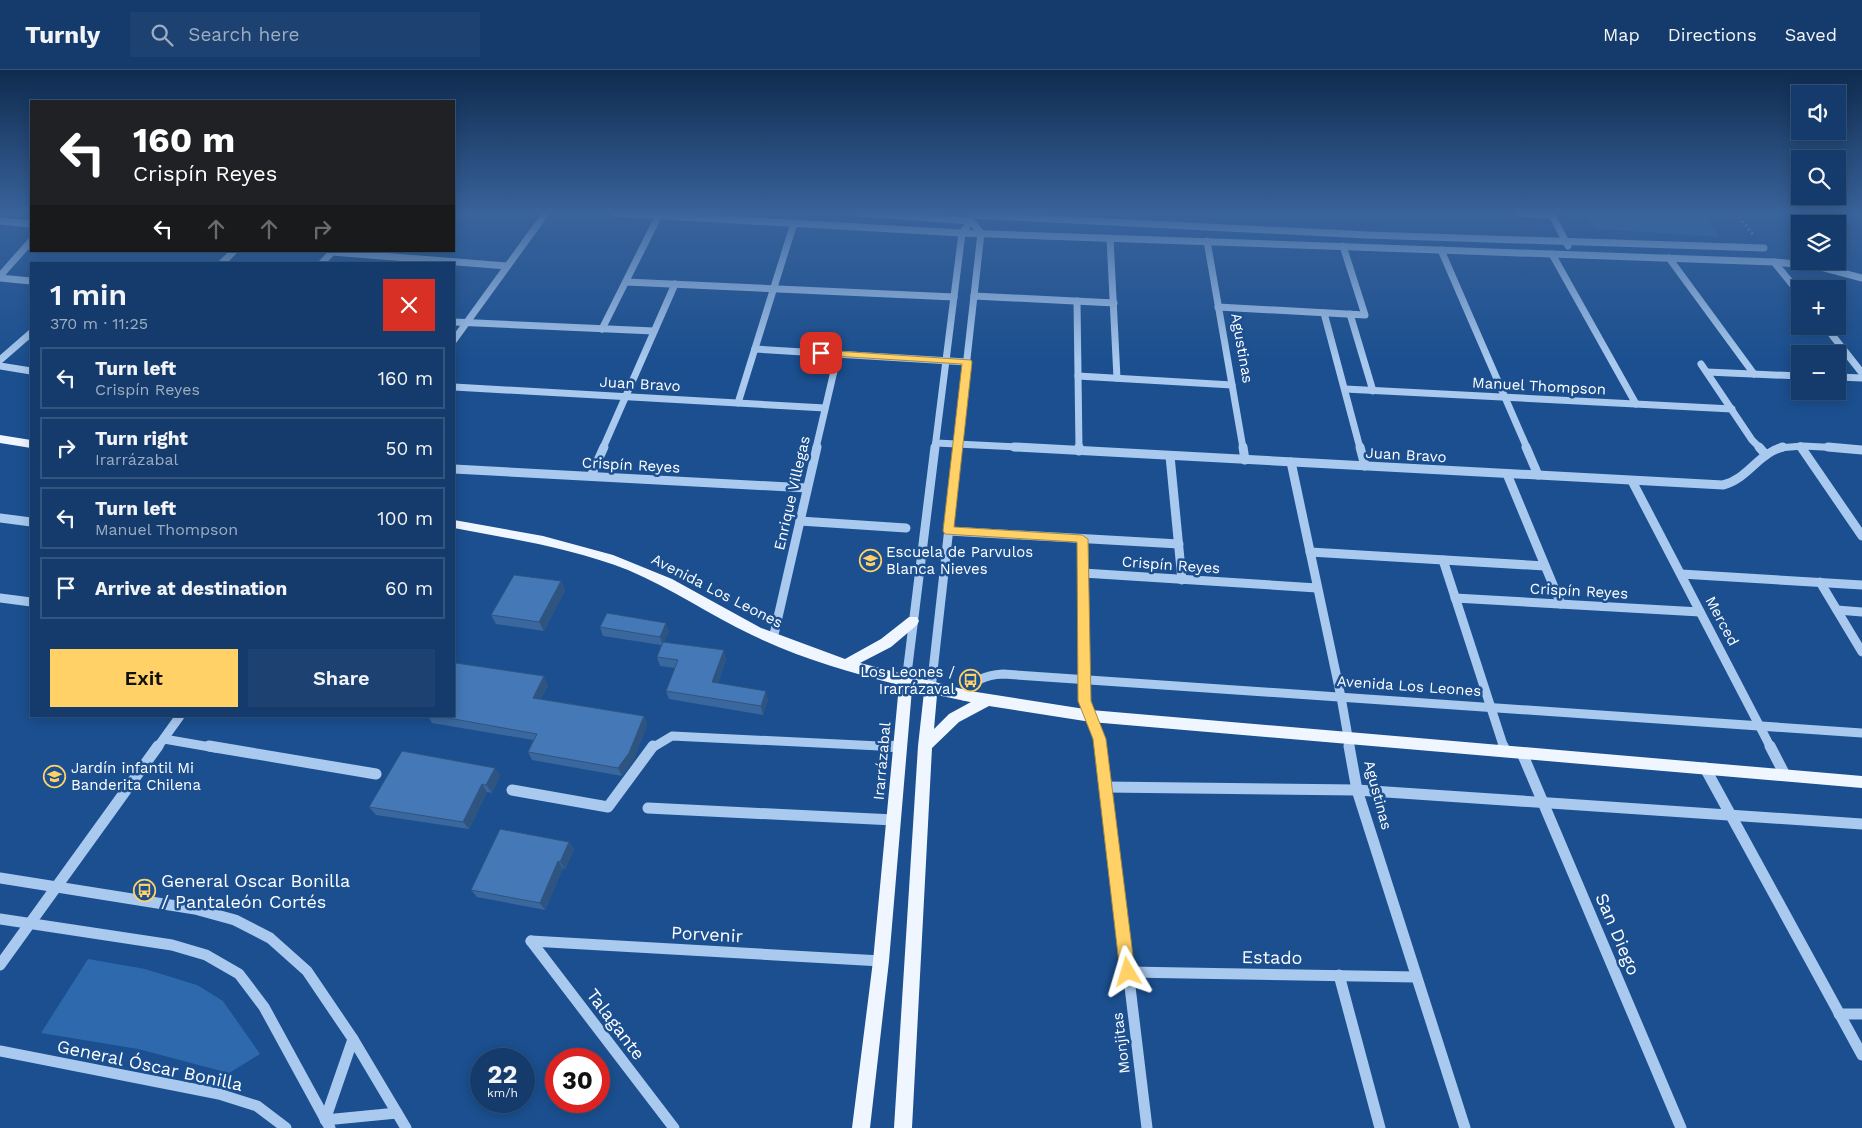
<!DOCTYPE html>
<meta charset="utf-8">
<style>
:root{--surface:#143b6b;--page:#1d4271;--text:#f1f3f6;--muted:#9dadc1;--line:#33557e;--accent:#ffd166}
body{margin:0;font-family:"Work Sans",sans-serif;background:var(--page);color:var(--text);height:100vh;display:flex;flex-direction:column;font-size:19px;white-space:nowrap}
*{box-sizing:border-box;margin:0}
p{font-size:16px;color:var(--muted)}
.icon{flex:none;width:28px;height:28px;fill:none;stroke:currentColor;stroke-width:2;stroke-linecap:round;stroke-linejoin:round}
.map{position:relative;flex:1;overflow:hidden}
.drawer{position:absolute;left:30px;top:192px;width:425px;height:455px;display:flex;flex-direction:column;background:var(--surface);border-radius:0px;box-shadow:0 2px 12px #0003,0 0 0 1px var(--line)}
.drawer>*{flex:none}
.top-card{position:absolute;left:30px;top:30px;width:425px;height:152px;border-radius:0px;box-shadow:0 2px 12px #0003,0 0 0 1px var(--line);background:#202124;color:#fff;overflow:hidden}
.buttons{position:absolute;left:1791px;top:15px;display:grid;gap:10px}
.buttons a{display:grid;place-items:center;width:55px;height:55px;border-radius:0px;background:var(--surface);box-shadow:0 2px 12px #0003,0 0 0 1px var(--line);font-size:25px}
.speed{position:absolute;left:470px;top:978px;display:flex;gap:10px;font-size:25px;font-weight:700;text-align:center}
.speed>*{display:grid;place-content:center;width:65px;height:65px;border-radius:50%;background:var(--surface);box-shadow:0 2px 12px #0003,0 0 0 1px var(--line);line-height:1}
.speed small{font-size:12px;font-weight:400}
.speed .limit{border:8px solid #d22;background:#fff;color:#111}
.pin{position:absolute;display:grid;place-items:center;width:42px;height:42px;color:#fff;margin:-21px;border-radius:10px;box-shadow:0 2px 8px #0006}
.me{position:absolute;width:55px;margin:-28px;rotate:353deg;stroke-linejoin:round;filter:drop-shadow(0 0 4px #0008)}
.turn{display:flex;align-items:center;gap:18px;height:105px;padding:0 20px;font-size:22px}
.turn .icon{width:65px;height:65px;stroke-width:2.5}
.turn b{display:block;font-size:35px;line-height:42px}
.lanes{display:flex;align-items:center;height:48px;padding:0 20px;background:#0003;justify-content:center;gap:25px;direction:ltr}
.lanes .off{opacity:.35}
.round{display:grid;place-items:center;flex:none;width:52px;height:52px;border-radius:0px;background:var(--page)}
.overview{display:flex;align-items:center;justify-content:space-between;height:85px;padding:0 20px}
h1{font-size:30px;font-weight:600;line-height:38px}
.primary-button{display:flex;gap:10px;margin-top:auto;padding:10px 20px}
.primary-button a{flex:1;height:58px;border-radius:0px;background:var(--accent);color:#111;font-size:20px;font-weight:600;line-height:58px;text-align:center}
.primary-button a+a{background:var(--page);color:var(--text)}
ul{padding:0;list-style:none}
li{display:flex;align-items:center;gap:15px;height:62px;margin:0 10px 8px;padding:0 10px;border:2px solid var(--line);border-radius:0px}
li div{flex:1}
li b{display:block;font-size:19px}
li em{font-style:normal}
header{display:flex;align-items:center;gap:30px;box-sizing:border-box;height:70px;padding:0 25px;background:var(--surface);border-bottom:1px solid var(--line)}
header strong{font-size:24px}
nav{display:flex;gap:28px;margin-inline-start:auto;font-size:18px}
.search{width:350px;height:45px;background:var(--page);display:flex;align-items:center;gap:12px;box-sizing:border-box;padding:0 18px;border-radius:0px;color:var(--muted);font-size:19px}
.map>svg:first-child{display:block}
.green{fill:#2e69ad}
.lines{fill:none;stroke-linecap:round;stroke-linejoin:round}
.path{stroke:#a9c9ee;stroke-width:2.5;stroke-dasharray:2 3;stroke-linecap:butt}
.minor-far2{stroke:#a9c9ee;stroke-width:7}
.minor-far1{stroke:#a9c9ee;stroke-width:9}
.minor{stroke:#a9c9ee;stroke-width:11}
.major{fill:#f0f6ff;fill-rule:evenodd}
.wall{fill:#3a679d}
.shaded-wall{fill:#305480}
.building{fill:#4478b7;stroke:#305480}
.route{fill:#ffd166;stroke:#a68842}
.labels{text-anchor:middle;dominant-baseline:central;stroke-width:5;stroke-linejoin:round;paint-order:stroke}
.street-label{font-size:15px;fill:#fff;stroke:#1b4f8f}
.poi-label{font-size:15px;fill:#fff;stroke:#1b4f8f;text-anchor:start}
.near-poi-label{font-size:18px;fill:#fff;stroke:#1b4f8f;text-anchor:start}
.near-street-label{font-size:18px;fill:#fff;stroke:#1b4f8f}
</style>
<header>
<strong>Turnly</strong>
<div class="search"><svg class="icon" aria-label="search" viewBox="0 0 24 24"><circle cx="10" cy="10" r="6"/><path d="M15 15l6 6"/></svg>Search here</div>
<nav><a>Map</a><a>Directions</a><a>Saved</a></nav>
</header>
<div class="map">
<svg width="1862" height="1058" viewBox="0 0 1862 1058">
<rect width="100%" height="100%" fill="#1b4f8f"/>
<g class="green">
<polygon points="1586,143 1704,143 1720,167 1595,159"/>
<polygon points="88,889 145,899 197,915 223,931 260,984 229,1003 138,979 41,963"/>
</g>
<g class="lines">
<polyline class="path" points="1736,143 1754,166"/>
<g class="minor-far2">
<polyline points="614,143 962,163 1774,192 1817,196 1862,208"/>
<polyline points="861,143 971,151"/>
<polyline points="1518,143 1553,145"/>
<polyline points="1551,143 1568,176"/>
<polyline points="972,145 1368,165 1764,178"/>
<polyline points="0,151 31,154"/>
<polyline points="1110,168 1117,308"/>
<polyline points="1207,171 1243,378"/>
<polyline points="1441,180 1527,378"/>
<polyline points="332,182 507,196"/>
<polyline points="1552,184 1636,334"/>
<polyline points="1669,188 1754,304"/>
<polyline points="1774,192 1800,224"/>
<polyline points="221,194 234,181"/>
<polyline points="321,194 333,181"/>
<polyline points="0,206 31,171"/>
<polyline points="0,208 31,211"/>
<polyline points="626,212 954,227"/>
<polyline points="974,226 1114,233"/>
<polyline points="1077,231 1079,378"/>
<polyline points="1218,237 1365,245 1343,176"/>
<polyline points="1324,243 1360,378"/>
<polyline points="1350,244 1373,321"/>
<polyline points="454,252 654,261"/>
<polyline points="1825,256 1862,303"/>
<polyline points="602,259 659,145"/>
<polyline points="454,270 546,143"/>
<polyline points="755,279 967,292"/>
<polyline points="0,290 31,263"/>
<polyline points="1701,294 1752,370 1760,378"/>
<polyline points="0,296 31,301"/>
<polyline points="1707,302 1800,306"/>
<polyline points="1078,306 1232,315"/>
<polyline points="1838,307 1862,308"/>
<polyline points="454,317 825,338"/>
<polyline points="1345,319 1732,339"/>
<polyline points="738,333 794,153"/>
<polyline points="936,373 1037,378"/>
<polyline points="1800,376 1802,378"/>
<polyline points="603,378 675,214"/>
<polyline points="816,378 838,284"/>
<polyline points="935,378 962,163 971,151 972,143"/>
<polyline points="957,378 981,163 971,151"/>
<polyline points="1778,378 1803,376 1842,378"/>
</g>
<g class="minor-far1">
<path d="M1014,377L1723,415C1748,409 1758,383 1783,377"/>
<polyline points="1079,377 1079,381"/>
<polyline points="1243,377 1245,390"/>
<polyline points="1360,377 1365,396"/>
<polyline points="1526,377 1538,405"/>
<polyline points="1759,377 1766,385"/>
<polyline points="1801,377 1862,466"/>
<polyline points="1828,377 1862,380"/>
<polyline points="1170,386 1182,510"/>
<polyline points="1291,392 1341,627 1350,678"/>
<polyline points="454,399 807,418"/>
<polyline points="1507,404 1561,534"/>
<polyline points="591,406 604,377"/>
<polyline points="1632,411 1771,678"/>
<polyline points="0,448 31,452"/>
<polyline points="800,451 906,458"/>
<polyline points="949,461 1179,474"/>
<polyline points="1082,469 1084,631 1100,669 1101,678"/>
<polyline points="1310,482 1545,496"/>
<polyline points="1443,490 1504,678"/>
<polyline points="1083,503 1317,518"/>
<polyline points="1681,504 1862,515"/>
<polyline points="1820,512 1862,582"/>
<polyline points="0,528 31,532"/>
<polyline points="1455,528 1700,542"/>
<polyline points="1837,540 1862,542"/>
<polyline points="773,569 817,377"/>
<polyline points="906,612 935,377"/>
<polyline points="931,619 958,377"/>
<path d="M964,626C973,610 985,605 1003,604L1862,663"/>
<polyline points="164,669 216,678"/>
<polyline points="157,678 180,646"/>
<polyline points="652,678 672,666 900,677"/>
</g>
<g class="minor">
<polyline points="209,676 376,704"/>
<polyline points="887,676 900,677"/>
<polyline points="1101,676 1147,1058"/>
<polyline points="1349,676 1357,720 1465,1058"/>
<polyline points="1503,676 1505,681"/>
<polyline points="1770,676 1785,705"/>
<polyline points="1522,683 1681,1058"/>
<polyline points="1705,698 1862,985"/>
<polyline points="1105,717 1357,720 1862,754"/>
<polyline points="512,720 608,737 653,676"/>
<polyline points="648,738 894,750"/>
<polyline points="0,808 195,839 235,850 270,868 307,901 353,969 406,1058"/>
<polyline points="0,849 172,875 206,885 239,904 264,937 330,1058"/>
<polyline points="531,871 881,891"/>
<polyline points="531,871 674,1058"/>
<polyline points="0,895 158,676"/>
<polyline points="1128,902 1416,907"/>
<polyline points="1339,905 1380,1058"/>
<polyline points="1839,944 1862,944"/>
<polyline points="353,969 325,1050 397,1043"/>
<polyline points="0,981 219,1024 257,1036 286,1058"/>
</g>
<g class="major">
<polygon points="0,365 31,370 31,378 0,373"/>
<path d="M454,450L543,466L613,485L672,509L761,558L845,589L881,569L909,547H917L919,551L917,555L891,577L860,593L970,621L1091,640L1862,706V718L1091,652L989,636L959,652L932,678L912,1058H894L918,676L924,622L912,619L889,891L870,1058H852L873,891L899,615C849,602 799,588 752,565C710,545 671,518 628,500C572,478 512,469 454,458ZM937,625L970,632H971L949,644L934,659Z"/>
</g>
</g>
<g class="wall">
<polygon points="561,511 565,520 544,561 496,554 491,545"/>
<polygon points="600,557 669,561 664,572 726,589 718,613 768,629 763,645 669,629 666,621 675,598 660,596 657,587 661,575 603,566"/>
<polygon points="548,615 541,629 644,646 647,655 633,691 622,706 532,690 528,682 533,670 432,653 428,646 454,646"/>
<polygon points="500,705 492,723 487,722 469,759 376,745 369,737"/>
<polygon points="569,772 574,779 565,799 563,798 545,840 477,827 471,820"/>
</g>
<g class="shaded-wall">
<polygon points="561,511 565,520 544,561 539,552"/>
<polygon points="666,553 669,561 663,575 660,567"/>
<polygon points="724,580 726,589 715,621 712,612"/>
<polygon points="544,606 548,615 537,636 533,628"/>
<polygon points="766,621 768,629 763,645 761,636"/>
<polygon points="644,646 647,655 633,691 622,706 618,698"/>
<polygon points="495,698 500,705 492,723 486,715"/>
<polygon points="482,714 487,722 469,759 463,752"/>
<polygon points="569,772 574,779 565,799 560,792"/>
<polygon points="558,791 563,798 545,840 540,833"/>
</g>
<g class="building">
<polygon points="514,505 561,511 539,552 491,545"/>
<polygon points="607,543 666,553 660,567 600,557"/>
<polygon points="663,572 724,580 712,612 766,621 761,636 666,621 678,590 657,587"/>
<polygon points="456,593 544,606 533,628 644,646 629,683 618,698 528,682 537,664 437,646 454,646 454,596"/>
<polygon points="402,681 495,698 486,715 482,714 463,752 369,737"/>
<polygon points="500,759 569,772 560,792 558,791 540,833 471,820"/>
</g>
<linearGradient id="sky" x2="0" y2="1"><stop stop-color="#0f2b4f"/><stop offset="0.49" stop-color="#39639b"/><stop offset="1" stop-color="#39639b" stop-opacity="0"/></linearGradient>
<rect width="1862" height="291" fill="url(#sky)"/>
<polygon class="route" points="821,280 971,290 972,292 954,457 1082,465 1088,469 1091,631 1106,669 1135,902 1133,907 1128,909 1123,907 1120,902 1093,669 1078,631 1077,472 945,464 943,461 962,294 818,285 818,281"/>
<defs>
<symbol id="school-ring" viewBox="-11 -11 22 22"><circle r="9.5" fill="#1b4f8f" stroke="#ffd166" stroke-width="1.5"/><path d="M0-5L7-2L0 1L-7-2ZM-4 1L0 2.5L4 1V4Q0 6-4 4Z" fill="#ffd166"/></symbol>
<symbol id="bus-ring" viewBox="-11 -11 22 22"><circle r="9.5" fill="#1b4f8f" stroke="#ffd166" stroke-width="1.5"/><path d="M-5-6H5V4H4V6H2V4H-2V6H-4V4H-5ZM-3.5-4V0h7V-4ZM-3.5 1.2v1.5H-2V1.2ZM2 1.2v1.5H3.5V1.2Z" fill="#ffd166"/></symbol>
</defs>
<g fill-rule="evenodd">
<use href="#school-ring" x="858" y="478" width="25" height="25"/>
<use href="#bus-ring" x="958" y="598" width="25" height="25"/>
<use href="#school-ring" x="42" y="694" width="25" height="25"/>
<use href="#bus-ring" x="132" y="808" width="25" height="25"/>
</g>
<g class="labels">
<g class="street-label">
<text transform="translate(1242 278) rotate(80)">Agustinas</text>
<text transform="translate(640 314) rotate(3)">Juan Bravo</text>
<text transform="translate(1539 316) rotate(3)">Manuel Thompson</text>
<text transform="translate(1406 385) rotate(3)">Juan Bravo</text>
<text transform="translate(631 395) rotate(3)">Crispín Reyes</text>
<text transform="translate(792 423) rotate(-77)">Enrique Villegas</text>
<text transform="translate(1171 495) rotate(4)">Crispín Reyes</text>
<text transform="translate(717 521) rotate(27)">Avenida Los Leones</text>
<text transform="translate(1579 521) rotate(3)">Crispín Reyes</text>
<text transform="translate(1722 551) rotate(62)">Merced</text>
<text transform="translate(1409 616) rotate(4)">Avenida Los Leones</text>
<text transform="translate(882 691) rotate(-85)">Irarrázabal</text>
<text transform="translate(1378 725) rotate(75)">Agustinas</text>
<text transform="translate(1121 973) rotate(-97)">Monjitas</text>
</g>
<g class="poi-label">
<text x="886" y="482">Escuela de Parvulos<tspan x="886" dy="17">Blanca Nieves</tspan></text>
<text x="955" y="602" text-anchor="end">Los Leones /<tspan x="955" dy="17">Irarrázaval</tspan></text>
<text x="71" y="698">Jardín infantil Mi<tspan x="71" dy="17">Banderita Chilena</tspan></text>
</g>
<g class="near-poi-label">
<text x="161" y="810">General Oscar Bonilla<tspan x="161" dy="21">/ Pantaleón Cortés</tspan></text>
</g>
<g class="near-street-label">
<text transform="translate(707 864) rotate(3)">Porvenir</text>
<text transform="translate(1618 864) rotate(67)">San Diego</text>
<text transform="translate(1272 887) rotate(1)">Estado</text>
<text transform="translate(616 954) rotate(53)">Talagante</text>
<text transform="translate(150 995) rotate(12)">General Óscar Bonilla</text>
</g>
</g>
</svg>
<div class="buttons">
<a><svg class="icon" aria-label="sound" viewBox="0 0 24 24"><path d="M4 9h4l5-4v14l-5-4H4zM17 9q2 3 0 6"/></svg></a>
<a><svg class="icon" aria-label="search" viewBox="0 0 24 24"><circle cx="10" cy="10" r="6"/><path d="M15 15l6 6"/></svg></a>
<a><svg class="icon" aria-label="layers" viewBox="0 0 24 24"><path d="M12 4l9 5-9 5-9-5zM3 14l9 5 9-5"/></svg></a>
<a>+</a>
<a>−</a>
</div>
<div class="speed"><div>22<small>km/h</small></div><div class="limit">30</div></div>
<div class="pin" style="left:821px;top:283px;background:#d93025"><svg class="icon" aria-label="arrive" viewBox="0 0 24 24"><path d="M6 21V4h12l-3 4 3 4H6"/></svg></div>
<svg class="me" style="left:1128px;top:902px" viewBox="-20 -20 40 40"><path d="M0-17L14 15 0 8-14 15z" fill="#ffd166" stroke="#fff" stroke-width="4"/></svg>
<div class="top-card">
<div class="turn"><svg class="icon" aria-label="left" viewBox="0 0 24 24"><path d="M17 20v-9H6M10 6l-5 5 5 5"/></svg><div><b>160 m</b>Crispín Reyes</div></div>
<div class="lanes"><svg class="icon" aria-label="left" viewBox="0 0 24 24"><path d="M17 20v-9H6M10 6l-5 5 5 5"/></svg><svg class="icon off" aria-label="ahead" viewBox="0 0 24 24"><path d="M12 20V5M6 11l6-6 6 6"/></svg><svg class="icon off" aria-label="ahead" viewBox="0 0 24 24"><path d="M12 20V5M6 11l6-6 6 6"/></svg><svg class="icon off" aria-label="right" viewBox="0 0 24 24"><path d="M7 20v-9h11M14 6l5 5-5 5"/></svg></div>
</div>
<section class="drawer">
<div class="overview"><div><h1>1 min</h1><p>370 m · 11:25</p></div><a class="round" style="background:#d93025;color:#fff"><svg class="icon" aria-label="close" viewBox="0 0 24 24"><path d="M6 6l12 12M18 6L6 18"/></svg></a></div>
<ul>
<li><svg class="icon" aria-label="left" viewBox="0 0 24 24"><path d="M17 20v-9H6M10 6l-5 5 5 5"/></svg><div><b>Turn left</b><p>Crispín Reyes</p></div><em>160 m</em></li>
<li><svg class="icon" aria-label="right" viewBox="0 0 24 24"><path d="M7 20v-9h11M14 6l5 5-5 5"/></svg><div><b>Turn right</b><p>Irarrázabal</p></div><em>50 m</em></li>
<li><svg class="icon" aria-label="left" viewBox="0 0 24 24"><path d="M17 20v-9H6M10 6l-5 5 5 5"/></svg><div><b>Turn left</b><p>Manuel Thompson</p></div><em>100 m</em></li>
<li><svg class="icon" aria-label="arrive" viewBox="0 0 24 24"><path d="M6 21V4h12l-3 4 3 4H6"/></svg><div><b>Arrive at destination</b></div><em>60 m</em></li>
</ul>
<div class="primary-button"><a>Exit</a><a>Share</a></div>
</section>
</div>
